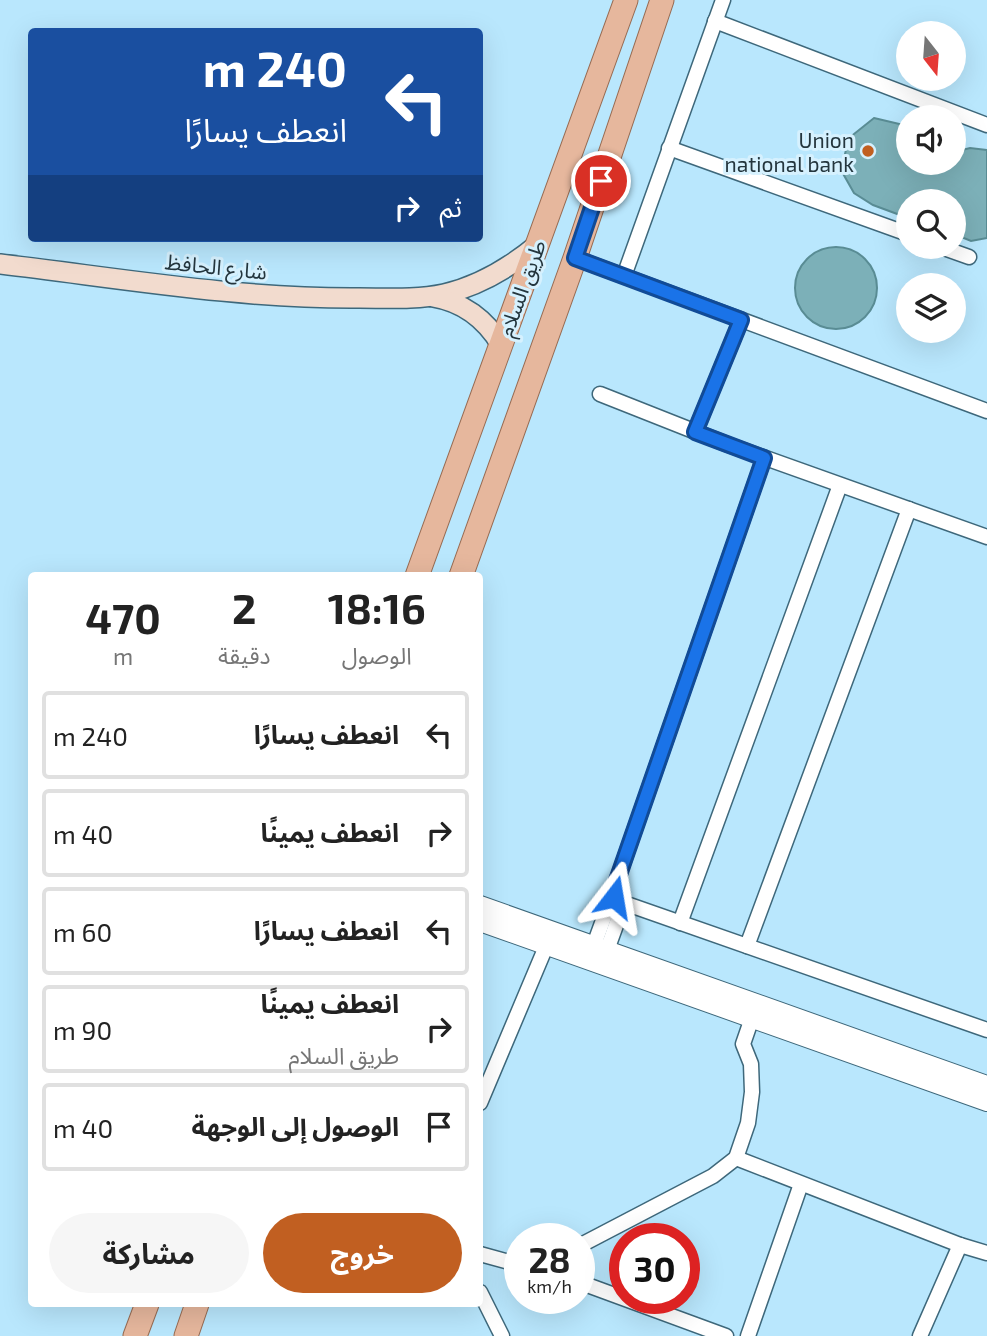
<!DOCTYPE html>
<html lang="ar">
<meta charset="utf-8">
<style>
:root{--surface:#fff;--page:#f6f6f6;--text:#222;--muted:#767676;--line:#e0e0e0;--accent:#c15f21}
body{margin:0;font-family:"Exo 2","Noto Sans Arabic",sans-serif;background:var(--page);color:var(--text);direction:rtl;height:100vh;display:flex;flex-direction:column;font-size:26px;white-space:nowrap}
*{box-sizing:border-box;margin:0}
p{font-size:23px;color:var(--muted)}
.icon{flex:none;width:38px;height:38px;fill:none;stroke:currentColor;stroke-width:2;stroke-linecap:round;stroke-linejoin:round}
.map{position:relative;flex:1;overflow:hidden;direction:ltr}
.side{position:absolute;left:28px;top:572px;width:455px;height:735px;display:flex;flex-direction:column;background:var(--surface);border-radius:7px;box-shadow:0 7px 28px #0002;direction:rtl}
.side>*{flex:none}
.hud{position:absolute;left:28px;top:28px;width:455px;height:214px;border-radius:7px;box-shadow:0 7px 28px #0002;direction:rtl;background:#1a4fa0;color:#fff;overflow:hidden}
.needle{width:46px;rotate:163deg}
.fabs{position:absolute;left:896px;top:21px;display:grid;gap:14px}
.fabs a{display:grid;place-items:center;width:70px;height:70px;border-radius:50%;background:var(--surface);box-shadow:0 7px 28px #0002;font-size:35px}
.speed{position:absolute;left:504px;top:1223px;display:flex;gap:14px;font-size:35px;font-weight:700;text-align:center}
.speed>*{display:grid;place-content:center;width:91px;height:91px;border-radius:50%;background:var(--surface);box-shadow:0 7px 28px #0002;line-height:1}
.speed small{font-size:18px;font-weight:400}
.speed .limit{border:10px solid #d22;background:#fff;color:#111}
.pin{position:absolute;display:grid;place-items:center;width:60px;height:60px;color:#fff;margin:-30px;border:4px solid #fff;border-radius:50%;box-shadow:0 2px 7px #0007}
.me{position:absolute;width:77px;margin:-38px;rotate:14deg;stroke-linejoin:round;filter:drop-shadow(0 0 5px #0008)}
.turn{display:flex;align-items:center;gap:24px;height:147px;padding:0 21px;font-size:32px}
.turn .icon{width:91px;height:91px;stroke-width:2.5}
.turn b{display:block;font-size:49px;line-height:60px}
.then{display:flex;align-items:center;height:66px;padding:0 21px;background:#0003;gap:14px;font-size:26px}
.eta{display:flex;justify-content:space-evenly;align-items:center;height:119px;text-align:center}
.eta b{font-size:42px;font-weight:700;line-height:49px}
.action{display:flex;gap:14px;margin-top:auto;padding:14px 21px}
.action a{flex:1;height:80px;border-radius:42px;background:var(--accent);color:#fff;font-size:28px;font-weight:700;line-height:80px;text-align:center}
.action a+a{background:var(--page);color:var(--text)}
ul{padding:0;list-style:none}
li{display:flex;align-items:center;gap:21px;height:88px;margin:0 14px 10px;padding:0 7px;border:4px solid var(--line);border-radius:7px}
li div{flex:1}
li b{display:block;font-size:26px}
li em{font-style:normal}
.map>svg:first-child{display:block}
.building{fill:#7cb0b8;stroke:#598c94;stroke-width:2}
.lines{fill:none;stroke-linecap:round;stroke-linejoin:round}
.minor-casing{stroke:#3e687b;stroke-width:17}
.tertiary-casing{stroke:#3e687b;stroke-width:20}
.secondary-casing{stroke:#3e687b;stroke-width:22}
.primary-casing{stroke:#976b52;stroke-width:25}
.minor{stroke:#fff;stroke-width:14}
.tertiary{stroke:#fff;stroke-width:18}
.secondary{stroke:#f2dbce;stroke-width:19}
.primary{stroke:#e6b79d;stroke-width:23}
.route-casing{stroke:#114b97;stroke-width:18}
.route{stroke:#1a73e8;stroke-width:12}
.poi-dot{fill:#c15f21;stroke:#d6f1fe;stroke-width:2.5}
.labels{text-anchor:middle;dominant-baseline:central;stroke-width:6;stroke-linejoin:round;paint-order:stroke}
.poi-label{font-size:21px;fill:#24363e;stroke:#d6f1fe;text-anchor:end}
.street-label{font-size:21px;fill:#24363e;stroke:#d6f1fe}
</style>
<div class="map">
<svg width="987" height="1336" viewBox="0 0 987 1336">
<rect width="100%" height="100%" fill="#b9e7fd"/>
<g class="building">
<polygon points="874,118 908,126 908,163 954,163 954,152 970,148 987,150 987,238 971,241 954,234 954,201 908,201 908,218 873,205 854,193 841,170 849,138"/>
<circle cx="836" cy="288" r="41"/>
</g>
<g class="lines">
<defs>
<g id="minor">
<polyline points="715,21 987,125"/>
<polyline points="669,148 908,234"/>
<polyline points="941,247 969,257"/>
<polyline points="575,258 987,411"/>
<polyline points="624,276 723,0"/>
<polyline points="600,394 729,445 987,537"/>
<polyline points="695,432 741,320"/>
<polyline points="764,458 614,889 614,897 624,903 987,1030"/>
<polyline points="680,923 840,485"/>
<polyline points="594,945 613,893"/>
<polyline points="747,946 909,509"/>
<polyline points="607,950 624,903"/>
<polyline points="480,1103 550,937"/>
<polyline points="736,1158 960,1245 987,1253"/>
<polyline points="579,1246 713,1176 736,1158 748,1123 752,1092 751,1064 743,1044 752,1018"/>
<polyline points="480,1254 520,1265"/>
<polyline points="579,1282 726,1336"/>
<polyline points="480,1292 502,1336"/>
<polyline points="748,1336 801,1184"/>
<polyline points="920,1336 960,1245"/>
</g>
<g id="tertiary">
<polyline points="480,905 987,1085"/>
<polyline points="480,922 987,1102"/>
</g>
<g id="secondary">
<path d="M0,264C119,278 239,299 359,298C387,298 416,300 444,294C479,286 509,268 537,245"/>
<path d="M433,297C463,302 486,320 501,345"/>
</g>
<g id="primary">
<polyline points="417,576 626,0"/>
<polyline points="461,576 575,258 662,0"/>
<polyline points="135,1336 147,1304"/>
<polyline points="186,1336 197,1304"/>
</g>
</defs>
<use href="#minor" class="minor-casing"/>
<use href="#tertiary" class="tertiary-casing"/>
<use href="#secondary" class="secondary-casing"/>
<use href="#primary" class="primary-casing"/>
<use href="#minor" class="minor"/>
<use href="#tertiary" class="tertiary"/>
<use href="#secondary" class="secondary"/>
<use href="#primary" class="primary"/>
</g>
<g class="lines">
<defs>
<polyline id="route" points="601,181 575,258 741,320 695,432 764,458 614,889 614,897"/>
</defs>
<use href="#route" class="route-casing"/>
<use href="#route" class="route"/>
</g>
<circle class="poi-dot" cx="868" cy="151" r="7"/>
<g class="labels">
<g class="poi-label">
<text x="854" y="139">Union<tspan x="854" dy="24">national bank</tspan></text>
</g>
<g class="street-label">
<text transform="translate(216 266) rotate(6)">شارع الحافظ</text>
<text transform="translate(521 288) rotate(-70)">طريق السلام</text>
</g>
</g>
</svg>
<div class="fabs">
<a><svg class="needle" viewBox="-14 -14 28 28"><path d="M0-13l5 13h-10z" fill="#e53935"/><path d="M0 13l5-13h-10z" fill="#767676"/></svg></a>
<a><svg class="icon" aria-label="sound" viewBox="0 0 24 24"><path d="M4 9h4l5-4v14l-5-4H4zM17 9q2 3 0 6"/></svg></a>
<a><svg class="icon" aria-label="search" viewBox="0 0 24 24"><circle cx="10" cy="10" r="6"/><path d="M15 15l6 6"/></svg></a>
<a><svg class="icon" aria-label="layers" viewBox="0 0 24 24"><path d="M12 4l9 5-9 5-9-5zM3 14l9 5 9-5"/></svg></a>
</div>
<div class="speed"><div>28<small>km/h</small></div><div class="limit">30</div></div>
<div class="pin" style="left:601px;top:181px;background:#d93025"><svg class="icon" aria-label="arrive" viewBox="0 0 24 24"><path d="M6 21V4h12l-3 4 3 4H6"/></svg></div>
<svg class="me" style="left:614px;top:897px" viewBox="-20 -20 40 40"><path d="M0-17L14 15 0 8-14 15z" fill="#1a73e8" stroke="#fff" stroke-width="4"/></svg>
<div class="hud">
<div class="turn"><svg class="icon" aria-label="left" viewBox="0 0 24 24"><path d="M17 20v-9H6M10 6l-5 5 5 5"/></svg><div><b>240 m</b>انعطف يسارًا</div></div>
<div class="then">ثم<svg class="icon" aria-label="right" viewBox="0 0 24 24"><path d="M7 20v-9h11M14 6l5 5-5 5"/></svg></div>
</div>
<section class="side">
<div class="eta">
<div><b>18:16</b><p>الوصول</p></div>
<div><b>2</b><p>دقيقة</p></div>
<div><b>470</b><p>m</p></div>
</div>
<ul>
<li><svg class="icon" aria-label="left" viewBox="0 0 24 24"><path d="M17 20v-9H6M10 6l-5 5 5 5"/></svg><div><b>انعطف يسارًا</b></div><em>240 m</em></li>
<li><svg class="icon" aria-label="right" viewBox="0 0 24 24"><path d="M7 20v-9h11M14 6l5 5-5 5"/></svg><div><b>انعطف يمينًا</b></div><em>40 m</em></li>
<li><svg class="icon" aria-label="left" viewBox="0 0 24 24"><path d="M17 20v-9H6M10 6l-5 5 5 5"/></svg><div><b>انعطف يسارًا</b></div><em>60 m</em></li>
<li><svg class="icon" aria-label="right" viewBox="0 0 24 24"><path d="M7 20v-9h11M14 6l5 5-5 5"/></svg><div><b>انعطف يمينًا</b><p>طريق السلام</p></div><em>90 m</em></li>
<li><svg class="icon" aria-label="arrive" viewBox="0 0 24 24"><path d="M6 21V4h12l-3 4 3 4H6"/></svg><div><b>الوصول إلى الوجهة</b></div><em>40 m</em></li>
</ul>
<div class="action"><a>خروج</a><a>مشاركة</a></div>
</section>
</div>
